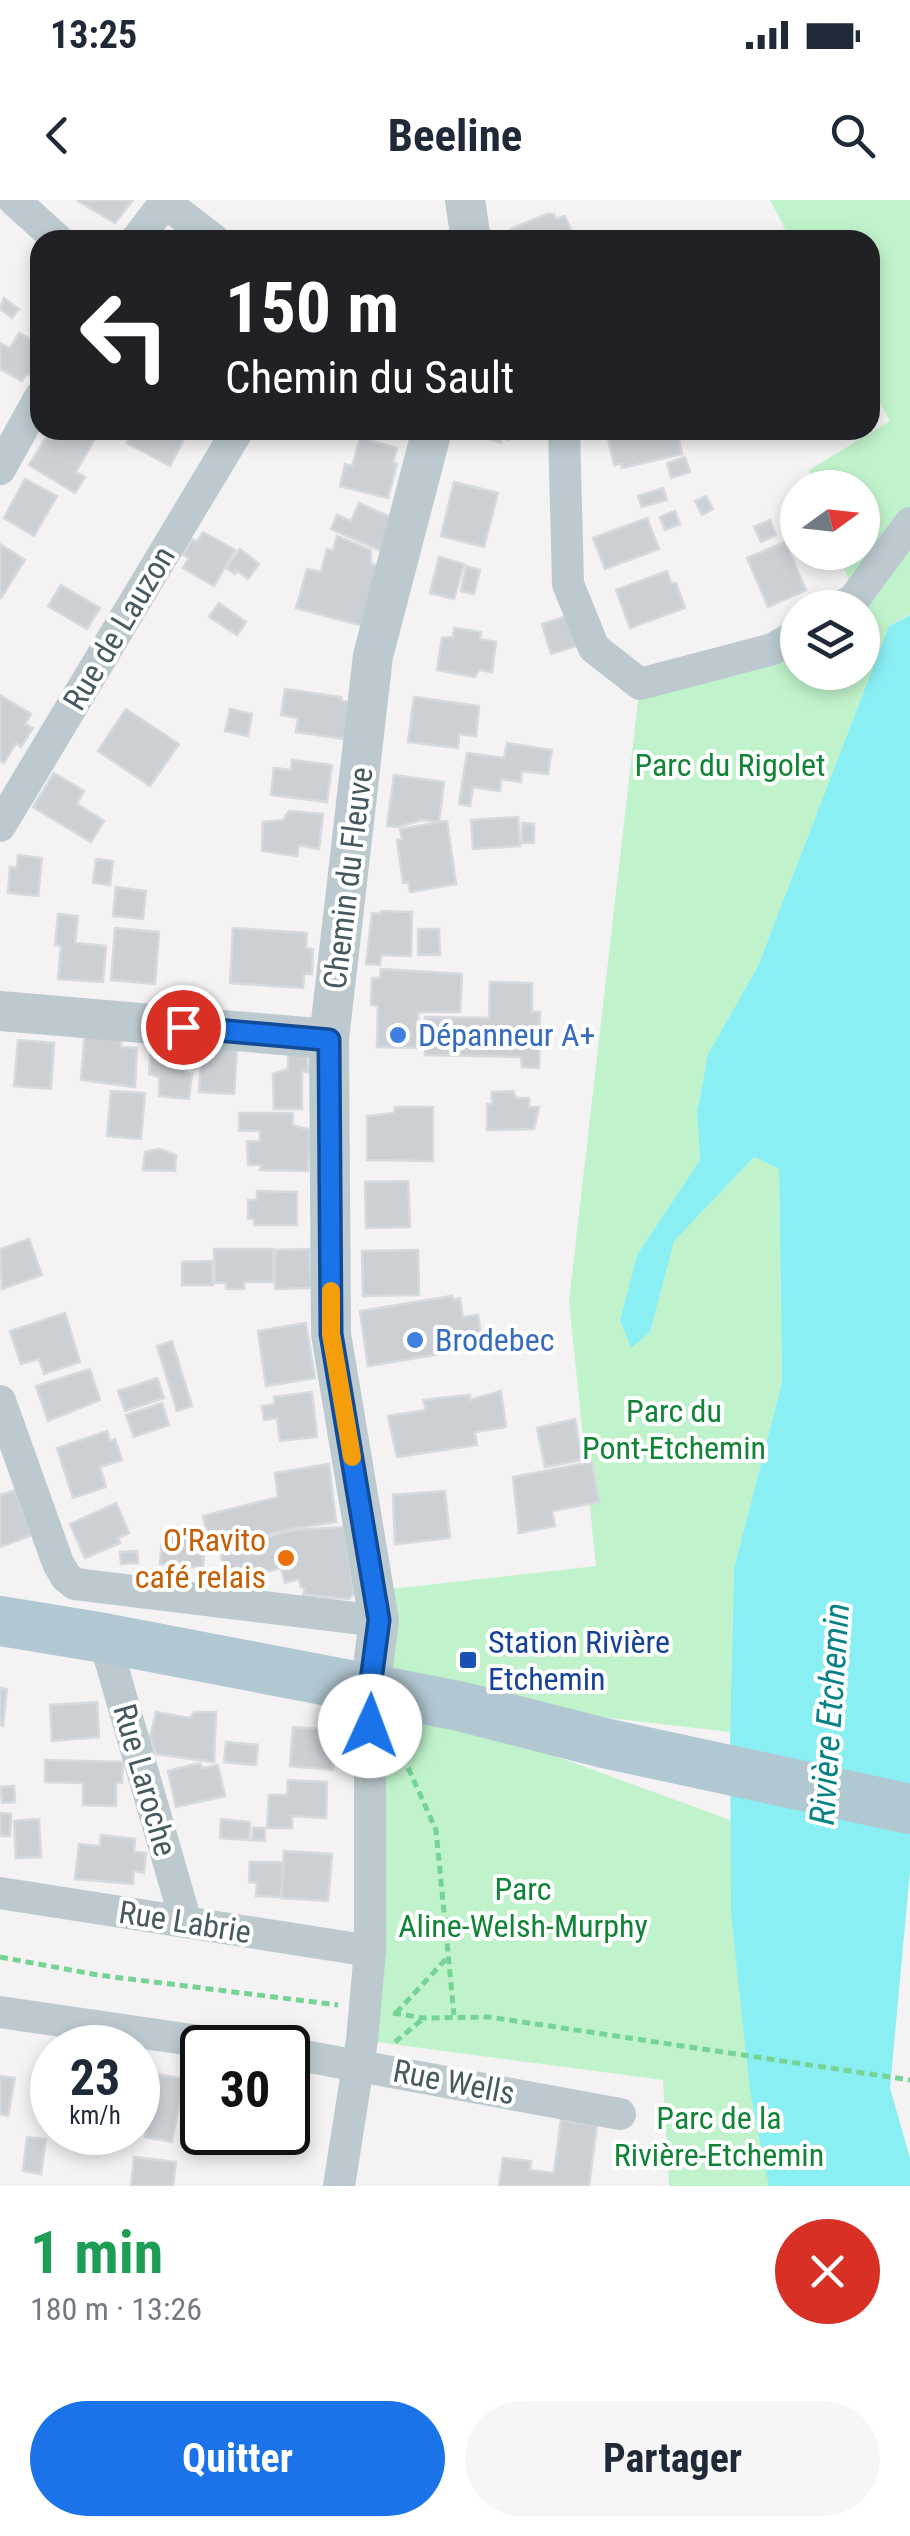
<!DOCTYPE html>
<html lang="fr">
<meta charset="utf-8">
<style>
:root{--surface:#fff;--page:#f6f6f7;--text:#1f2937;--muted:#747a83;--accent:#1a73e8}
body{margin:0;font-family:"Roboto Condensed",sans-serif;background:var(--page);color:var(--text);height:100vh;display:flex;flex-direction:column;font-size:38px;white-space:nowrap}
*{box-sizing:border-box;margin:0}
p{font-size:32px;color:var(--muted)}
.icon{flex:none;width:55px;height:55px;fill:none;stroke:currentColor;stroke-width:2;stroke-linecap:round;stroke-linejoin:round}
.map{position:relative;height:1986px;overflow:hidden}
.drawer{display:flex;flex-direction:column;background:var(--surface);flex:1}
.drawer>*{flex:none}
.top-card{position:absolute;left:30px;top:30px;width:850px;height:210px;border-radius:30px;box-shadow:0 5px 15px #0003;background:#202124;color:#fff;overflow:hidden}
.needle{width:65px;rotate:75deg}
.fabs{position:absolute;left:780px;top:270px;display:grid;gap:20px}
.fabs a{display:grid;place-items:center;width:100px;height:100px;border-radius:50%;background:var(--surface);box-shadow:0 5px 15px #0003;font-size:50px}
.speed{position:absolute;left:30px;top:1825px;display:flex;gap:20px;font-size:50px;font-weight:700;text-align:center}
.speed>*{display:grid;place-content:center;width:130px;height:130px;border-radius:50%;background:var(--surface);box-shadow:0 5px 15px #0003;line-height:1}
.speed small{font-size:25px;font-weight:400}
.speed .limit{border:5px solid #111;border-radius:15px;background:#fff;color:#111}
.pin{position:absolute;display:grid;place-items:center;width:85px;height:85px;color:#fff;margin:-42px;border:5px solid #fff;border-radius:50%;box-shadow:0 2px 10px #0007}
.me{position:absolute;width:110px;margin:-55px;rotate:2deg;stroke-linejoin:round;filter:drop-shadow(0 0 8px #0008)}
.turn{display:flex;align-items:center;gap:35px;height:210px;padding:0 30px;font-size:45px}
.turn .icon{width:130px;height:130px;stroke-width:2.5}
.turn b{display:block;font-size:70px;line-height:85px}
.round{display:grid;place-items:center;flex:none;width:105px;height:105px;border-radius:52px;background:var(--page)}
.head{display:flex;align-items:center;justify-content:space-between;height:170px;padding:0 30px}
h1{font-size:60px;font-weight:700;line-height:75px;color:#1e9e55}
.button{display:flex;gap:20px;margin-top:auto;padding:20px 30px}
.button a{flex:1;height:115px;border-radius:60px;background:var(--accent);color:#fff;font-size:40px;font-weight:700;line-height:115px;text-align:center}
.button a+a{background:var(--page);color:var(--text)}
.status{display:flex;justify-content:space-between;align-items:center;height:70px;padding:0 50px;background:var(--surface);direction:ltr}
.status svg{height:28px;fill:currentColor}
header{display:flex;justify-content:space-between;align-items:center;height:130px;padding:0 30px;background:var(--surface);font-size:45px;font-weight:700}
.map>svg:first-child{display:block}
.green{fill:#c0f3cb}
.water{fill:#8aeff3}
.building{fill:#ccd0d5;stroke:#d6dade;stroke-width:2.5}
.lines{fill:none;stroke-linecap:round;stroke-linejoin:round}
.path{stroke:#75d495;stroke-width:5;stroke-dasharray:8 5;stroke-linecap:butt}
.minor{stroke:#bccacf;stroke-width:32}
.tertiary{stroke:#bccacf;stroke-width:40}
.primary{stroke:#b1c7d2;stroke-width:50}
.route-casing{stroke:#114b97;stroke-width:25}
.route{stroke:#1a73e8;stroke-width:18}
.slow{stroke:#f59e0b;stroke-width:18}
.shop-dot{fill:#3f7fe0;stroke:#fff;stroke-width:4}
.food-dot{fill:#e8710a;stroke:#fff;stroke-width:4}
.transit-dot{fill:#1a4fb4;stroke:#fff;stroke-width:4}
.labels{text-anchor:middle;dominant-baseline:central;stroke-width:8;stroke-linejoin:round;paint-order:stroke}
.street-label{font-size:32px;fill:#485a61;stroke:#fff}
.park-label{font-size:32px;fill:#118437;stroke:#fff}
.shop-label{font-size:32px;fill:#366cbe;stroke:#fff;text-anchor:start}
.food-label{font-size:32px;fill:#c56008;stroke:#fff;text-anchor:end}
.transit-label{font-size:32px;fill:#164399;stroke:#fff;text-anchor:start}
.water-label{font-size:35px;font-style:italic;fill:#078287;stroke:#fff}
</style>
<div class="status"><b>13:25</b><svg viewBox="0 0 49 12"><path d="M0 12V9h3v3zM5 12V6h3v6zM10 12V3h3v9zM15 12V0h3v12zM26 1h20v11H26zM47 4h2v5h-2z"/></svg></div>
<header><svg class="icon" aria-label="back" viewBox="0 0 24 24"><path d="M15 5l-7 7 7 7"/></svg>Beeline<svg class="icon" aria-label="search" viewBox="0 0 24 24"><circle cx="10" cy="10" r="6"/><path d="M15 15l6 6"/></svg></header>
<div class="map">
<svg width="910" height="1986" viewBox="0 0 910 1986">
<rect width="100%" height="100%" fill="#f4f2f3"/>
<polygon class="green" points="770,0 910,0 910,414 889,426 758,766 708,854 697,910 700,960 637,1055 620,1120 631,1147 650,1132 673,1041 754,957 779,969 782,1182 734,1368 730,1532 377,1491 733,1621 872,1986 669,1986 663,1880 362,1840 374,1391 596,1366 569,1101 640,484 797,434 798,472 862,472 862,408 855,398 839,353 862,352 862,288 815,287 809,270 890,221 870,185 870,40 791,40"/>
<polygon class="water" points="910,415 910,1671 890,1888 910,1958 910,1986 769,1986 750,1891 731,1714 730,1532 734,1368 782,1182 779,969 754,957 674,1041 650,1132 631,1148 620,1120 637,1055 700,960 697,911 708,854 758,766 889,426"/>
<g class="building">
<polygon points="133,0 115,23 78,1 78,0"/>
<polygon points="547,14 554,14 556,19 565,16 575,40 515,40 511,29"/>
<polygon points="40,67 40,105 35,102 39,95 32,90 37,83 31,79"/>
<polygon points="4,98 19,109 12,118 0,109"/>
<polygon points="19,133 40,144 33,160 38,163 31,176 26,174 22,181 0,169 0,143 10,148"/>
<polygon points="60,230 79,230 95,239 76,272 85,277 75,293 29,265 48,234 55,238"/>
<polygon points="134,230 189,230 170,266 127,243"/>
<polygon points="380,230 413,230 411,237"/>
<polygon points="468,230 511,230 508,240 502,238 501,243 468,233"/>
<polygon points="677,230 682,254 622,268 622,264 614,265 608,239 612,239 610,231"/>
<polygon points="360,238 397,248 393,263 397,264 388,298 340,286 345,264 352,266"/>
<polygon points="685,257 690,272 671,278 667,263"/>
<polygon points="25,279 57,296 34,336 4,318"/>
<polygon points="454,282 498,293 484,347 441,336"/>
<polygon points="663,288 667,300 642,307 638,296"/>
<polygon points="706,296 713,309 702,315 695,301"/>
<polygon points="359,303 399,321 386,353 331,329 337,315 351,321"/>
<polygon points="675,311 680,324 665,330 660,317"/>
<polygon points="647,318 659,349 605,369 593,338"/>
<polygon points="770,320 776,335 761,342 754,327"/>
<polygon points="203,332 235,350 214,386 183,368 189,358 183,355 192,339 197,342"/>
<polygon points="337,336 371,350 371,364 379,366 363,426 296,408 307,369 321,372 327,349 333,351"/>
<polygon points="785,342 806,390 768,407 747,358"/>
<polygon points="0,344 25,360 1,398 0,398"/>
<polygon points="240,349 259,364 248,379 237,371 235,374 226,368"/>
<polygon points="439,357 464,364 454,399 430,393"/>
<polygon points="466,366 480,370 474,394 461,391"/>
<polygon points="667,371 671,383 676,383 685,408 630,428 616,390"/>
<polygon points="61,385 100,408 87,429 48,406"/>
<polygon points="219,403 246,422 237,435 209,417"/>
<polygon points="570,415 579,445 551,454 542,424"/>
<polygon points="454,428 481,432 480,439 496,442 492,472 479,470 475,477 437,470 442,438 453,437"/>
<polygon points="285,489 341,497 342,501 350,502 345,539 296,532 298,518 281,515"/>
<polygon points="0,495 31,514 25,524 33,528 21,547 16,543 4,563 0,561"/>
<polygon points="414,497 479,506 476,536 459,534 458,548 408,542"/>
<polygon points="126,509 179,544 150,586 98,551"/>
<polygon points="230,509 252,514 248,536 225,531"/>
<polygon points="507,543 552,550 548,574 522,571 521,582 501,579 500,591 473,587 470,606 459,604 467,553 504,558"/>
<polygon points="292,560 332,565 327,602 271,595 274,568 291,570"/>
<polygon points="54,573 84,591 77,604 104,621 91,642 33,607"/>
<polygon points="394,575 444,582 439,622 422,620 397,627 387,626"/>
<polygon points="289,611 323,614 319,649 299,645 297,656 262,651 263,622 283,620"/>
<polygon points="518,617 520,646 473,649 471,620"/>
<polygon points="447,621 456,684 410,692 408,682 403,683 397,640 402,639 400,629"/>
<polygon points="522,623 534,624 534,643 522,643"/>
<polygon points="18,655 42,658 38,696 8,693 10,667 17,668"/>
<polygon points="96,659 113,661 110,685 93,683"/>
<polygon points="116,687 146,691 143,719 113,716"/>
<polygon points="381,711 412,712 411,756 381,755 380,765 366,764 372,713 380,714"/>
<polygon points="58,714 78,716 75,743 106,746 103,782 58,779 61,746 55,745"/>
<polygon points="115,728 159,732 155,784 111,780"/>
<polygon points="233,728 307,733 306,748 313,749 312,774 304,774 303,788 230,783"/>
<polygon points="418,729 439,729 440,755 418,755"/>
<polygon points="381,769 462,774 460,812 418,812 420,848 377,847 378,806 371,805 372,778 380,778"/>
<polygon points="490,782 532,783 532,812 540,812 539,868 522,867 521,857 425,855 425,817 489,818"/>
<polygon points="85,832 122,834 121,847 137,848 135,887 81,880"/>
<polygon points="18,840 54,843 51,889 14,886"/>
<polygon points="167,840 183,840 184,847 188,848 186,873 192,874 189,899 159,896 159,877 149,874 151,844 168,846"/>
<polygon points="202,844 237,846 234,894 199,892"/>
<polygon points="307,852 308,872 302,872 302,909 274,909 273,874 288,869 288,853"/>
<polygon points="111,891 145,893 141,939 107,936"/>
<polygon points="513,891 516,898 529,898 529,907 539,907 534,929 487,930 487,904 492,904 492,892"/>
<polygon points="395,907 433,907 433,961 367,960 367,916 394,913"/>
<polygon points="239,913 293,913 293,925 310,930 308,971 260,970 262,965 248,965 247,941 260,941 260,931 239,931"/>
<polygon points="159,949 176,955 175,971 143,970 145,952"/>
<polygon points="408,981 410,1027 366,1028 365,982"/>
<polygon points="257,991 297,992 297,1025 254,1025 254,1019 248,1019 248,1000 257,1000"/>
<polygon points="29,1039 42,1075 2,1089 0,1049"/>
<polygon points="214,1049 273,1049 273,1082 244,1082 244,1089 226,1089 226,1083 215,1083"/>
<polygon points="310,1049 311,1088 275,1089 275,1050"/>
<polygon points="418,1050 419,1095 363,1096 362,1051"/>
<polygon points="212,1061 213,1085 182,1085 182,1062"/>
<polygon points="452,1096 453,1100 460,1098 463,1117 478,1115 483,1147 368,1166 360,1111"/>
<polygon points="65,1113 80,1162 44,1174 39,1159 21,1164 10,1131"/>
<polygon points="306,1123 315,1178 266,1186 258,1131"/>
<polygon points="172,1141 192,1206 177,1211 157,1146"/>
<polygon points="90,1169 100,1200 48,1221 36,1186"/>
<polygon points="157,1178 164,1198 125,1211 118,1191"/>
<polygon points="501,1191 506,1227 475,1232 477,1245 397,1257 388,1216 426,1210 423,1200 470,1195 470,1200"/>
<polygon points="312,1192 317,1237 280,1241 277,1218 264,1220 262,1206 275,1204 274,1197"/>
<polygon points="162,1203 169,1225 134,1237 126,1215"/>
<polygon points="575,1219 582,1260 545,1267 537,1228"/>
<polygon points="107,1231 110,1241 115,1239 122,1260 100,1267 106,1287 73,1298 57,1248"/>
<polygon points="592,1262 599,1302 552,1311 555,1326 519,1333 513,1277"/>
<polygon points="329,1264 336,1322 295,1328 211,1347 203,1316 278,1297 275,1273"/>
<polygon points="15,1290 32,1335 0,1347 0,1295"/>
<polygon points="445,1291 450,1338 395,1344 393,1295"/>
<polygon points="116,1303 129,1333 118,1338 120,1343 85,1358 70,1324"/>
<polygon points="344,1327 354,1393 349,1399 303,1395 305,1388 301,1387 299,1379 285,1383 281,1368 235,1379 225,1377 220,1350 293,1330"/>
<polygon points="162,1336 205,1339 203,1368 160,1364"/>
<polygon points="137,1351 138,1363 121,1364 120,1352"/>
<polygon points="0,1488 7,1489 3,1526 0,1525"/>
<polygon points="97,1502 99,1537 52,1541 50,1505"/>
<polygon points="156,1512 190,1518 194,1512 216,1512 214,1562 156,1554 150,1537"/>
<polygon points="293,1527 336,1530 333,1570 290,1566"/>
<polygon points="226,1542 258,1545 256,1565 224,1562"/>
<polygon points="45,1560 123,1562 122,1583 116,1583 116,1606 83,1605 83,1583 45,1582"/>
<polygon points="200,1563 202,1568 218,1565 225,1596 176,1607 168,1571"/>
<polygon points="288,1580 327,1582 326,1618 292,1616 292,1628 267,1628 269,1595 287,1595"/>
<polygon points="14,1586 15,1602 2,1603 1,1587"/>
<polygon points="0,1613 11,1614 10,1636 0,1636"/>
<polygon points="39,1619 41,1657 16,1658 14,1621"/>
<polygon points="221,1619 250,1622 249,1640 220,1638"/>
<polygon points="253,1628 265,1628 265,1641 252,1640"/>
<polygon points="101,1635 135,1639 134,1652 146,1653 144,1673 134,1671 133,1684 75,1679 79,1644 100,1646"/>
<polygon points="284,1651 332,1654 328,1701 281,1698"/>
<polygon points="250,1662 283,1662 281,1697 256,1696 257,1683 249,1682"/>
<polygon points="146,1872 184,1879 172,1942 145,1937 148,1923 138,1921 138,1898"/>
<polygon points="0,1876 15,1878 8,1916 0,1914"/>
<polygon points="561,1920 597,1925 589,1986 499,1986 503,1958 531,1961 530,1970 554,1973"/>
<polygon points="219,1932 275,1932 273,1948 218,1942"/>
<polygon points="27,1937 46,1939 41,1974 23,1971"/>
<polygon points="134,1957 176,1962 173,1986 131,1986"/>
</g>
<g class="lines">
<g class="path">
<polyline points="403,1556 436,1630 454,1815"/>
<polyline points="0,1757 98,1775 338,1805"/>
<polyline points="393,1813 424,1818 489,1817 910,1880"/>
<polyline points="396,1813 448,1757"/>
<polyline points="395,1842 424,1818"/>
</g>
<g class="minor">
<polyline points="14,0 58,40"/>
<polyline points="165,2 214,40"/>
<polyline points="136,40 167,0"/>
<polyline points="564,230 568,384 594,448 640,484 773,449 798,434"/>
<polyline points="0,269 40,197"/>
<polyline points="840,408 855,398 910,323"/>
<polyline points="0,626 238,230"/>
<polyline points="0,1201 58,1363 66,1377 75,1384 379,1421"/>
<polyline points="104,1438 186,1722"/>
<polyline points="0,1693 370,1751"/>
<polyline points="0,1812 247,1848"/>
<polyline points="288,1853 620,1914"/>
<polyline points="339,1986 362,1840 370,1751 370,1488"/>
</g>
<g class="tertiary">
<polyline points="465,0 471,40"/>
<polyline points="0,811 329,839"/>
<polyline points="370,1488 379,1421 331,1134 329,839 373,456 432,230"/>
</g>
<polyline class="primary" points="0,1421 104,1438 459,1506 604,1543 910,1609"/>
</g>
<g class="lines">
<defs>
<polyline id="route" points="183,827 329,840 331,1134 379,1420 370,1488 370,1526"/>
</defs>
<use href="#route" class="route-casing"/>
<use href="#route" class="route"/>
<polyline class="slow" points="331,1091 331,1134 352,1257"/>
</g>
<g class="shop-dot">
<circle cx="398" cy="835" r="10"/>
<circle cx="415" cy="1140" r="10"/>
</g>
<circle class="food-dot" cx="286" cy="1358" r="10"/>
<rect class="transit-dot" x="458" y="1450" width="20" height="20" rx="5"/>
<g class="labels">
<g class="street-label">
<text transform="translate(119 428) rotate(-59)">Rue de Lauzon</text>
<text transform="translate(348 678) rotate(-83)">Chemin du Fleuve</text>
<text transform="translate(145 1580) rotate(74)">Rue Laroche</text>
<text transform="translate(185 1722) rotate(9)">Rue Labrie</text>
<text transform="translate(454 1882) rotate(11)">Rue Wells</text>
</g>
<g class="park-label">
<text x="730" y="565">Parc du Rigolet</text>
<text x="674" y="1211">Parc du<tspan x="674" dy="37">Pont-Etchemin</tspan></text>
<text x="523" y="1689">Parc<tspan x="523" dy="37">Aline-Welsh-Murphy</tspan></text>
<text x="719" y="1918">Parc de la<tspan x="719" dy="37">Rivière-Etchemin</tspan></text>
</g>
<g class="shop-label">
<text x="418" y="835">Dépanneur A+</text>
<text x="435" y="1140">Brodebec</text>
</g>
<g class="food-label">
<text x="266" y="1340">O'Ravito<tspan x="266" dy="37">café relais</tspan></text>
</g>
<g class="transit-label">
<text x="488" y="1442">Station Rivière<tspan x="488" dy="37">Etchemin</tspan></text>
</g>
<g class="water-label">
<text transform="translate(830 1514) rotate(-86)">Rivière Etchemin</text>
</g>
</g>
</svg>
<div class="fabs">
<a><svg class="needle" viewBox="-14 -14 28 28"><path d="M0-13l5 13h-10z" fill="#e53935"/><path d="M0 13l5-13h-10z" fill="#747a83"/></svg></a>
<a><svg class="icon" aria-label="layers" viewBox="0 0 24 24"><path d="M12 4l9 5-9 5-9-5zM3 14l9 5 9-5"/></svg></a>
</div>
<div class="speed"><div>23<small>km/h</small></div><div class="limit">30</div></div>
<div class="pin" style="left:183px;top:827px;background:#d93025"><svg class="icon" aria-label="arrive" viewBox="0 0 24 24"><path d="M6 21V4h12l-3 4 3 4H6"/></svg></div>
<svg class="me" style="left:370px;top:1526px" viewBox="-20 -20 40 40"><circle r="19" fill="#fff"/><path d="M0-13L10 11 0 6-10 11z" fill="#1a73e8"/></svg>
<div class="top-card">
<div class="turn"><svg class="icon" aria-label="left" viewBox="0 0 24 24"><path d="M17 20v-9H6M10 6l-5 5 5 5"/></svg><div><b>150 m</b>Chemin du Sault</div></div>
</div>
</div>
<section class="drawer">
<div class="head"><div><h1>1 min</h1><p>180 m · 13:26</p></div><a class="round" style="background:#d93025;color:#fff"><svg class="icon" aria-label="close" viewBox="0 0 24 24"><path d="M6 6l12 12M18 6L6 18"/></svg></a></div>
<div class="button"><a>Quitter</a><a>Partager</a></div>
</section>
